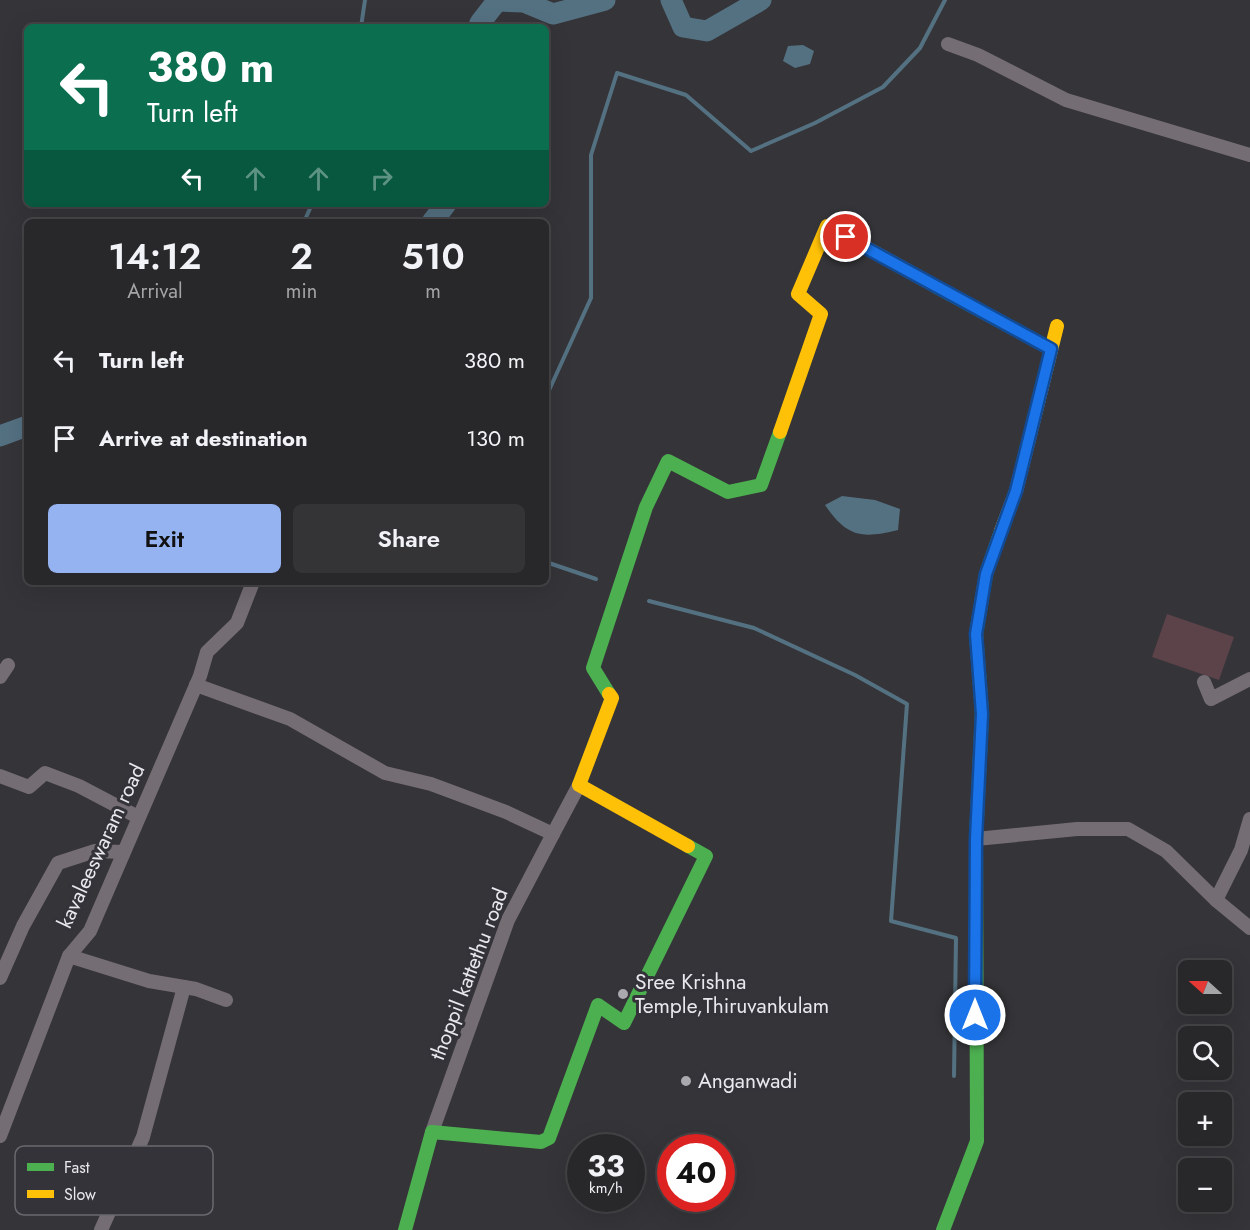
<!DOCTYPE html>
<meta charset="utf-8">
<style>
:root{--surface:#28272a;--page:#343336;--text:#f1f3f6;--muted:#a5a5a8;--line:#444447;--accent:#95b2f1}
body{margin:0;font-family:Jost,sans-serif;background:var(--page);color:var(--text);height:100vh;display:flex;flex-direction:column;font-size:22px;white-space:nowrap}
*{box-sizing:border-box;margin:0}
p{font-size:20px;color:var(--muted)}
.icon{flex:none;width:33px;height:33px;fill:none;stroke:currentColor;stroke-width:2;stroke-linecap:round;stroke-linejoin:round}
.map{position:relative;flex:1;overflow:hidden}
.side{position:absolute;left:24px;top:219px;width:525px;height:366px;display:flex;flex-direction:column;background:var(--surface);border-radius:9px;box-shadow:0 6px 24px #0002,0 0 0 2px var(--line)}
.side>*{flex:none}
.top-card{position:absolute;left:24px;top:24px;width:525px;height:183px;border-radius:9px;box-shadow:0 6px 24px #0002,0 0 0 2px var(--line);background:#0b6e4f;color:#fff;overflow:hidden}
.needle{width:39px;rotate:291deg}
.controls{position:absolute;left:1178px;top:960px;display:grid;gap:12px}
.controls a{display:grid;place-items:center;width:54px;height:54px;border-radius:9px;background:var(--surface);box-shadow:0 6px 24px #0002,0 0 0 2px var(--line);font-size:30px}
.speed{position:absolute;left:567px;top:1134px;display:flex;gap:12px;font-size:30px;font-weight:700;text-align:center}
.speed>*{display:grid;place-content:center;width:78px;height:78px;border-radius:50%;background:var(--surface);box-shadow:0 6px 24px #0002,0 0 0 2px var(--line);line-height:1}
.speed small{font-size:15px;font-weight:400}
.speed .limit{border:9px solid #d22;background:#fff;color:#111}
.pin{position:absolute;display:grid;place-items:center;width:51px;height:51px;color:#fff;margin:-26px;border:3px solid #fff;border-radius:50%;box-shadow:0 2px 6px #0007}
.me{position:absolute;width:66px;margin:-33px;rotate:0deg;stroke-linejoin:round;filter:drop-shadow(0 0 4px #0008)}
.turn{display:flex;align-items:center;gap:21px;height:126px;padding:0 24px;font-size:27px}
.turn .icon{width:78px;height:78px;stroke-width:2.5}
.turn b{display:block;font-size:42px;line-height:51px}
.lanes{display:flex;align-items:center;height:57px;padding:0 24px;background:#0003;justify-content:center;gap:30px;direction:ltr}
.lanes .off{opacity:.35}
.eta{display:flex;justify-content:space-evenly;align-items:center;height:102px;text-align:center}
.eta b{font-size:36px;font-weight:600;line-height:42px}
.primary-button{display:flex;gap:12px;margin-top:auto;padding:12px 24px}
.primary-button a{flex:1;height:69px;border-radius:9px;background:var(--accent);color:#111;font-size:24px;font-weight:600;line-height:69px;text-align:center}
.primary-button a+a{background:var(--page);color:var(--text)}
ul{padding:0;list-style:none}
li{display:flex;align-items:center;gap:18px;height:78px;padding:0 24px}
li div{flex:1}
li b{display:block;font-size:22px}
li em{font-style:normal}
.map>svg:first-child{display:block}
.green{fill:#5c434a}
.water{fill:#547182}
.lines{fill:none;stroke-linecap:round;stroke-linejoin:round}
.stream{stroke:#547182;stroke-width:4}
.river{stroke:#547182;stroke-width:21}
.street{stroke:#756d74;stroke-width:14}
.fast{stroke:#4caf50;stroke-width:14}
.slow{stroke:#ffc107;stroke-width:14}
.route-casing{stroke:#114b97;stroke-width:15}
.route{stroke:#1a73e8;stroke-width:10}
.poi-dot{fill:#aaa9ad;stroke:#343339;stroke-width:2}
.labels{text-anchor:middle;dominant-baseline:central;stroke-width:6;stroke-linejoin:round;paint-order:stroke}
.street-label{font-size:21px;fill:#e9e8ec;stroke:#343339}
.poi-label{font-size:21px;fill:#e9e8ec;stroke:#343339;text-anchor:start}
.key{fill:#343339;stroke:#6a696f;stroke-width:1.5}
.key-label{font-size:16px;fill:#e9e8ec}
</style>
<div class="map">
<svg width="1250" height="1230" viewBox="0 0 1250 1230">
<rect width="100%" height="100%" fill="#353438"/>
<polygon class="green" points="1167,614 1234,637 1219,680 1152,657"/>
<g class="water">
<polygon points="803,45 814,51 810,64 795,68 783,61 788,46"/>
<path d="M842,496L875,500L900,509L898,530C861,539 847,537 825,505Z"/>
</g>
<g class="lines">
<g class="stream">
<polyline points="361,27 365,0"/>
<polyline points="304,222 312,204"/>
<polyline points="546,397 591,298 591,155 617,73 686,95 751,151 815,123 883,87 920,48 945,0"/>
<polyline points="546,562 596,579"/>
<polyline points="649,601 754,628 855,675 907,704 891,921 956,938 954,1076"/>
</g>
<g class="river">
<polyline points="671,0 683,27 707,31 761,0"/>
<polyline points="482,27 480,23 497,1 524,2 553,14 605,0"/>
<polyline points="432,222 446,204"/>
<polyline points="0,436 27,426"/>
</g>
<g class="street">
<polyline points="948,44 978,55 1066,100 1250,155"/>
<polyline points="0,677 8,665"/>
<polyline points="1204,682 1211,699 1250,679"/>
<polyline points="196,685 290,719 385,773 431,784 506,812 553,834 579,785"/>
<polyline points="0,776 29,787 45,773 79,786 138,817"/>
<polyline points="976,839 1077,829 1128,829 1166,851 1216,900 1241,850 1250,819"/>
<polyline points="1216,900 1250,928"/>
<polyline points="69,956 149,981 196,989 226,1000"/>
<polyline points="0,978 23,926 58,863 95,851 123,852"/>
<polyline points="432,1132 508,920 553,834"/>
<polyline points="0,1136 69,956 90,931 200,676 207,652 237,623 253,582"/>
<polyline points="101,1230 143,1137 184,987"/>
</g>
<g class="fast">
<polyline points="937,287 1051,349"/>
<polyline points="609,694 593,668 646,507 668,461 728,492 761,485 780,432"/>
<polyline points="405,1230 432,1132 541,1142 549,1138 598,1005 624,1023 706,856 688,846"/>
<polyline points="943,1230 977,1141 976,839 982,713 976,634 986,574 1001,531"/>
</g>
<g class="slow">
<polyline points="780,432 821,314 798,294 827,226 937,287"/>
<polyline points="1001,531 1016,491 1057,326"/>
<polyline points="609,694 612,698 579,785 688,846"/>
</g>
</g>
<g class="lines">
<defs>
<polyline id="route" points="846,237 1051,349 1016,491 986,574 976,634 982,714 976,839 975,1015"/>
</defs>
<use href="#route" class="route-casing"/>
<use href="#route" class="route"/>
</g>
<g class="poi-dot">
<circle cx="623" cy="994" r="6"/>
<circle cx="686" cy="1081" r="6"/>
</g>
<g class="labels">
<g class="street-label">
<text transform="translate(101 846) rotate(-65)">kavaleeswaram road</text>
<text transform="translate(469 974) rotate(-69)">thoppil kattethu road</text>
</g>
<g class="poi-label">
<text x="635" y="982">Sree Krishna<tspan x="635" dy="24">Temple,Thiruvankulam</tspan></text>
<text x="698" y="1081">Anganwadi</text>
</g>
</g>
<rect x="15" y="1146" width="198" height="69" rx="9" class="key"/>
<rect x="27" y="1163" width="27" height="8" fill="#4caf50"/>
<rect x="27" y="1190" width="27" height="8" fill="#ffc107"/>
<g class="key-label">
<text x="64" y="1173">Fast</text>
<text x="64" y="1200">Slow</text>
</g>
</svg>
<div class="controls">
<a><svg class="needle" viewBox="-14 -14 28 28"><path d="M0-13l5 13h-10z" fill="#e53935"/><path d="M0 13l5-13h-10z" fill="#a5a5a8"/></svg></a>
<a><svg class="icon" aria-label="search" viewBox="0 0 24 24"><circle cx="10" cy="10" r="6"/><path d="M15 15l6 6"/></svg></a>
<a>+</a>
<a>−</a>
</div>
<div class="speed"><div>33<small>km/h</small></div><div class="limit">40</div></div>
<div class="pin" style="left:846px;top:237px;background:#d93025"><svg class="icon" aria-label="arrive" viewBox="0 0 24 24"><path d="M6 21V4h12l-3 4 3 4H6"/></svg></div>
<svg class="me" style="left:975px;top:1015px" viewBox="-20 -20 40 40"><circle r="17" fill="#1a73e8" stroke="#fff" stroke-width="3"/><path d="M0-11L8 9 0 5-8 9z" fill="#fff"/></svg>
<div class="top-card">
<div class="turn"><svg class="icon" aria-label="left" viewBox="0 0 24 24"><path d="M17 20v-9H6M10 6l-5 5 5 5"/></svg><div><b>380 m</b>Turn left</div></div>
<div class="lanes"><svg class="icon" aria-label="left" viewBox="0 0 24 24"><path d="M17 20v-9H6M10 6l-5 5 5 5"/></svg><svg class="icon off" aria-label="ahead" viewBox="0 0 24 24"><path d="M12 20V5M6 11l6-6 6 6"/></svg><svg class="icon off" aria-label="ahead" viewBox="0 0 24 24"><path d="M12 20V5M6 11l6-6 6 6"/></svg><svg class="icon off" aria-label="right" viewBox="0 0 24 24"><path d="M7 20v-9h11M14 6l5 5-5 5"/></svg></div>
</div>
<section class="side">
<div class="eta">
<div><b>14:12</b><p>Arrival</p></div>
<div><b>2</b><p>min</p></div>
<div><b>510</b><p>m</p></div>
</div>
<ul>
<li><svg class="icon" aria-label="left" viewBox="0 0 24 24"><path d="M17 20v-9H6M10 6l-5 5 5 5"/></svg><div><b>Turn left</b></div><em>380 m</em></li>
<li><svg class="icon" aria-label="arrive" viewBox="0 0 24 24"><path d="M6 21V4h12l-3 4 3 4H6"/></svg><div><b>Arrive at destination</b></div><em>130 m</em></li>
</ul>
<div class="primary-button"><a>Exit</a><a>Share</a></div>
</section>
</div>
